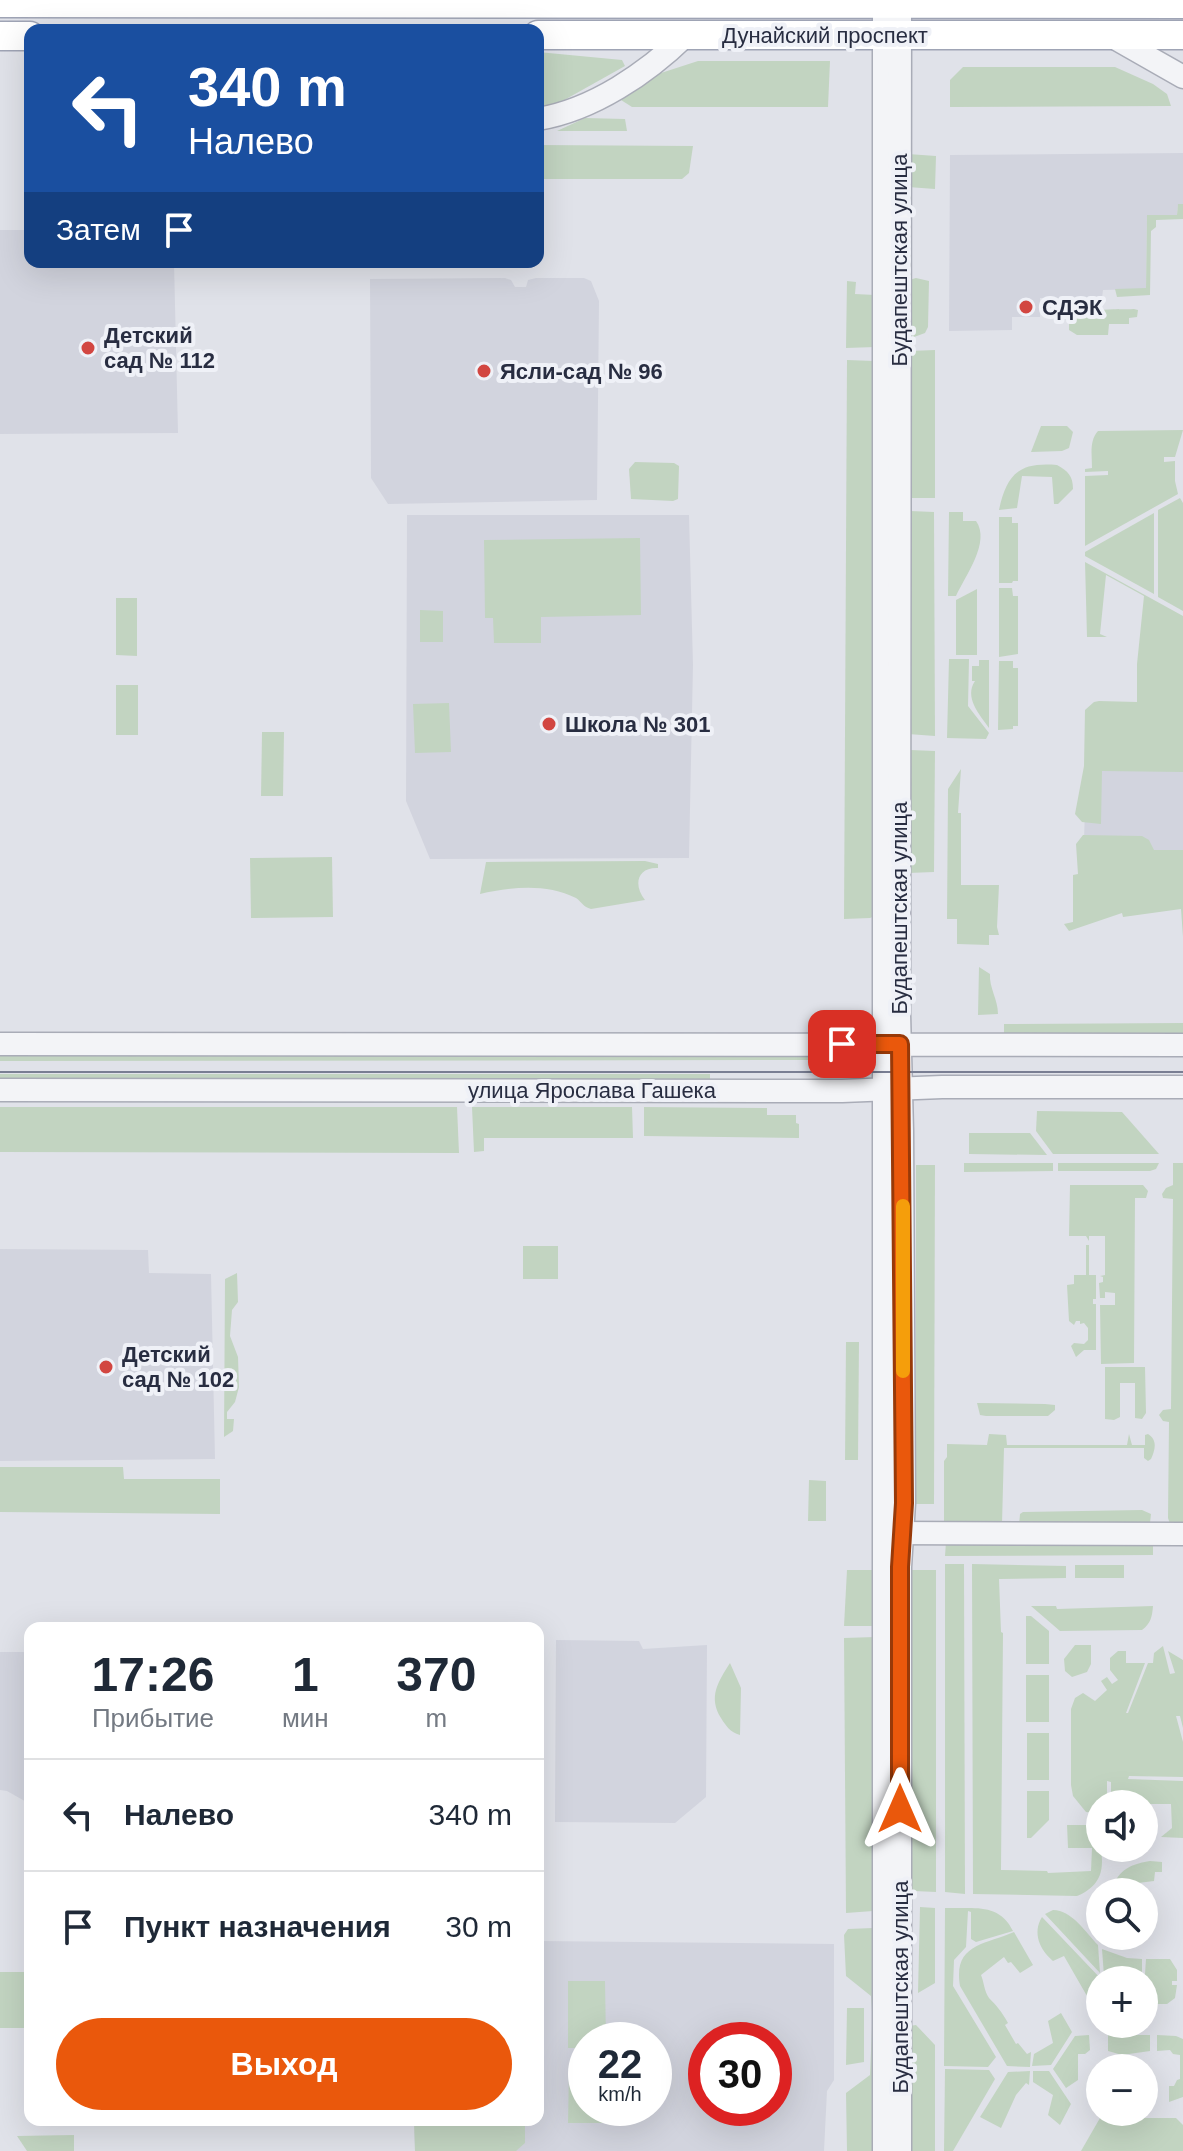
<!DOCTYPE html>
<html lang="ru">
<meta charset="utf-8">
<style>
:root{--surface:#fff;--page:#f2f2f3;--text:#1f2937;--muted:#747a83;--line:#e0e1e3;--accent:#ea580c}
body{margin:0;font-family:Helvetica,sans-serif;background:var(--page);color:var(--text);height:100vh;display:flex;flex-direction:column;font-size:30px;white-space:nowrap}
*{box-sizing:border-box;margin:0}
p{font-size:26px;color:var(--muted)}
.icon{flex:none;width:44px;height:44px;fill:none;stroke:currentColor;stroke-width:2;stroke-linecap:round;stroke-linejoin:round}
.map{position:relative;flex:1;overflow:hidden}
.panel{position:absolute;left:24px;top:1622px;width:520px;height:504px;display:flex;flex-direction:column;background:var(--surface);border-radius:16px;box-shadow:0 8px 32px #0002}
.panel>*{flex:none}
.banner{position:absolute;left:24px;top:24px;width:520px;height:244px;border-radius:16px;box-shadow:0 8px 32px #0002;background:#1a4fa0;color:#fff;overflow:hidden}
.tools{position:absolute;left:1086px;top:1790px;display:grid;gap:16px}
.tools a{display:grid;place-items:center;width:72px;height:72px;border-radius:50%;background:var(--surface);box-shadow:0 8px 32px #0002;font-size:40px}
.speed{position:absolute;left:568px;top:2022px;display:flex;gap:16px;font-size:40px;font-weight:700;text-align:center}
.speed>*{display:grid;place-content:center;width:104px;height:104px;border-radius:50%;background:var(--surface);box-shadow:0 8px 32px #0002;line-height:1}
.speed small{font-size:20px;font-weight:400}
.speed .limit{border:12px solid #d22;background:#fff;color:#111}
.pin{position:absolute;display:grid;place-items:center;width:68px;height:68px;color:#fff;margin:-34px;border-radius:16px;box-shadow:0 4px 12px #0006}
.me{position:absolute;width:88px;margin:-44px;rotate:0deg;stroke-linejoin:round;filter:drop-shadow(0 0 6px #0008)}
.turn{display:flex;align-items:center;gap:28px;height:168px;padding:0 32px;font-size:36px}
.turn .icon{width:104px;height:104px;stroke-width:2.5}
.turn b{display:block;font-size:56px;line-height:68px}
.then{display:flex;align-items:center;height:76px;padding:0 32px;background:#0003;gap:16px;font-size:30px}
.eta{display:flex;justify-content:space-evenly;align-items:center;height:136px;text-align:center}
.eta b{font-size:48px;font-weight:600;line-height:56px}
.action{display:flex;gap:16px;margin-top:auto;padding:16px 32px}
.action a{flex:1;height:92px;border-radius:48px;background:var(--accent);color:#fff;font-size:32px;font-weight:600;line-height:92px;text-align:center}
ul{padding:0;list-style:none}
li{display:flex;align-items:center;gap:24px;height:112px;padding:0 32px;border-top:2px solid var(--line)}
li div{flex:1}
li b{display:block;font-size:30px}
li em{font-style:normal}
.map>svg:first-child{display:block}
.built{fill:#d2d4de;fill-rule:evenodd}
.green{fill:#c2d4c1}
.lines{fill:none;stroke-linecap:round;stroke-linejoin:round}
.minor-casing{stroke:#a9acb7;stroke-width:25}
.major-casing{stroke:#9fa4b5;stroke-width:31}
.minor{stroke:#f3f4f7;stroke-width:22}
.major{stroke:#fff;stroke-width:28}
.tram{stroke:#797e93;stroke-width:2}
.route-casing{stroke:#983908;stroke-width:20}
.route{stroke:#ea580c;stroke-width:14}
.slow{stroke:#f59e0b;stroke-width:14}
.poi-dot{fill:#d24641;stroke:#eff1f7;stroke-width:3}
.labels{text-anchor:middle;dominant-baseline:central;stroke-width:8;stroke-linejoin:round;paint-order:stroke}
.street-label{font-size:22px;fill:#282d41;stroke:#eff1f7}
.poi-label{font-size:22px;font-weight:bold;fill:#282d41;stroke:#eff1f7;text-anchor:start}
</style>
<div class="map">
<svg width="1183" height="2151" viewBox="0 0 1183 2151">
<rect width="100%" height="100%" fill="#e0e2e9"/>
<g class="built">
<polygon points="1183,153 1183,204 1178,204 1177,215 1147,215 1146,289 1103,290 1102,298 1040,298 1040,317 1012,317 1012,330 949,331 950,155"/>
<polygon points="0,230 30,230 30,262 174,262 178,433 0,434"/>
<polygon points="505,278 511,280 515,287 526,287 528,280 536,278 584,278 591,281 599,301 597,500 388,504 371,478 370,279"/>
<polygon points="407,515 689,515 693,665 689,858 430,859 406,801"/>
<polygon points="1183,664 1183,875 1083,876 1085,807 1103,716 1152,711"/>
<polygon points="0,1249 148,1250 149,1273 211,1274 215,1459 0,1461"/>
<polygon points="556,1640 639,1641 643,1649 707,1645 706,1797 675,1823 555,1822"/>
<polygon points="0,1652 30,1652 30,1804 7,1791 0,1790"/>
<path d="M538,1941L834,1944V2080L827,2091L824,2151H415L414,2120H538ZM586,2040H654V2108H586ZM706,2040H774V2108H706Z"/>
</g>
<g class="green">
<polygon points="538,52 622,60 625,66 550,108 538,110"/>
<polygon points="698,61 830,61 828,107 632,107 621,100 620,96 661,73"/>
<polygon points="963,67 1115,67 1153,84 1167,94 1171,106 950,107 950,80"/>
<polygon points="585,118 625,119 627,131 557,131"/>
<polygon points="538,145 693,146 689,173 682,179 538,179"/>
<polygon points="908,154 936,156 935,189 908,187"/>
<polygon points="1178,204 1183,204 1183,219 1156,220 1156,227 1151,231 1150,295 1117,297 1115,289 1146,288 1147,215 1177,215"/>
<polygon points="916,278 929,281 928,327 925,333 914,337 907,333 909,280"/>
<polygon points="847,281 856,282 855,294 875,295 875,347 846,348"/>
<path d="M1134,309L1138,310L1137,317L1129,318V324H1109L1108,335H1077L1069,330V324C1082,306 1115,310 1134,309Z"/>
<polygon points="935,350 935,498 911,498 907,497 910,351"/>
<polygon points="847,360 874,361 875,916 870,918 844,919"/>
<polygon points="1041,426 1067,426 1073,432 1069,448 1062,451 1031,452"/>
<path d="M1183,430L1175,457H1164V462L1175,461V481L1178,494L1085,546V476L1108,475V471L1085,472V469L1092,468C1092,455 1089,441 1098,431Z"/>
<polygon points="635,462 674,463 679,466 678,499 673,501 631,499 629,469"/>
<path d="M1057,465C1068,471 1073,476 1073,489L1058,504H1054L1052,477L1022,476L1017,508L999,510C1007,473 1020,462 1057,465Z"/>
<polygon points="1180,498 1183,503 1183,611 1158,597 1158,510"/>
<polygon points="910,511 934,512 935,736 908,734"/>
<path d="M949,512H963V521H976C991,542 965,576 956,596H948Z"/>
<polygon points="1154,513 1154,594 1085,556 1085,552"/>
<polygon points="999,517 1012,517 1012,523 1018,523 1018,581 1013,581 1012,583 999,583"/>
<polygon points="640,538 641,615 541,617 541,643 494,643 493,618 485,618 484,540"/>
<polygon points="1085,562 1183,616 1183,772 1102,771 1101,824 1082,822 1075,814 1084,766 1085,710 1094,702 1099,701 1137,702 1137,664 1144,596 1106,575 1100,634 1107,637 1087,637"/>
<polygon points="999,588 1012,588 1013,596 1018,596 1018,654 999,657"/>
<polygon points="977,589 977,655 956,655 956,600"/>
<polygon points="116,598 137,598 137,656 116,655"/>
<polygon points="420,610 443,611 443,642 420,642"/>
<polygon points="949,659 969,659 968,706 989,733 986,739 947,738"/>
<path d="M979,660H989V728C979,714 964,697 975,681H972V666H979Z"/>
<polygon points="999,661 1013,661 1013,668 1018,668 1018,726 1013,726 1013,729 998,730"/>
<rect x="116" y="685" width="22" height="50"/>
<polygon points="449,703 451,752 415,753 413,704"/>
<polygon points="262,732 284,732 283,796 261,796"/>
<polygon points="910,750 935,751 934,872 908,873"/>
<polygon points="961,769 958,813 961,813 961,885 999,885 997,927 999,935 989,935 989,945 957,944 957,919 947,919 948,789"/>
<polygon points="1083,835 1142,836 1149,840 1154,850 1183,850 1183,937 1181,909 1123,917 1122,913 1069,931 1064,924 1073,922 1073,875 1078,874 1076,844"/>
<polygon points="332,857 333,917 251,918 250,858"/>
<path d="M645,861L658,864V868C637,867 633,885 645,900L591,909C583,907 582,902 576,898C546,883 511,887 480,894L486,862Z"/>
<path d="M979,967L990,974C989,988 998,999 998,1014L978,1015Z"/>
<polygon points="1183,1023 1183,1034 1004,1034 1004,1024"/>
<polygon points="829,1055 829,1060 0,1061 0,1056"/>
<rect x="0" y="1074" width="710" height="6"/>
<polygon points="0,1107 457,1107 459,1153 0,1152"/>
<polygon points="472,1107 632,1107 633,1138 484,1138 484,1151 474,1152"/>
<polygon points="644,1107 767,1108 767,1115 796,1115 796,1123 799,1124 799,1138 644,1136"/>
<polygon points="1037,1111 1122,1112 1159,1154 1053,1154 1036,1131"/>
<polygon points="969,1133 1030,1133 1047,1155 969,1154"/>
<polygon points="964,1163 1053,1163 1053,1171 964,1172"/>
<polygon points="1058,1163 1159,1163 1156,1169 1150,1171 1058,1171"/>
<polygon points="1173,1163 1183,1163 1183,1526 1170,1524 1168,1518 1169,1422 1163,1421 1159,1415 1163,1410 1171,1409 1173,1199 1163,1198 1162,1194 1166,1188 1173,1185"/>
<polygon points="916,1165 935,1165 934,1504 916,1504"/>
<polygon points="1070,1185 1143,1185 1148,1191 1146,1198 1135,1198 1134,1363 1101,1364 1100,1305 1115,1305 1115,1293 1105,1292 1105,1298 1100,1298 1099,1283 1103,1282 1103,1277 1100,1276 1105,1275 1105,1236 1089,1236 1089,1241 1086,1236 1069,1236"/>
<polygon points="1086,1245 1089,1245 1089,1275 1096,1275 1096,1299 1093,1299 1093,1304 1096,1304 1096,1350 1084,1350 1076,1357 1071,1346 1074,1343 1084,1344 1088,1340 1088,1328 1084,1323 1080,1324 1080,1321 1076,1321 1074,1325 1069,1321 1067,1285 1074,1284 1074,1275 1086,1275"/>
<rect x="523" y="1246" width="35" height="33"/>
<polygon points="237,1273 238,1302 232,1310 230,1336 238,1357 239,1387 235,1402 227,1412 227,1419 234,1419 233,1431 224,1437 225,1279"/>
<polygon points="846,1342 859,1342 858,1460 845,1460"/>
<polygon points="1105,1367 1145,1367 1146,1413 1142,1419 1135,1418 1135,1383 1120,1383 1120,1417 1114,1420 1105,1419"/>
<polygon points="977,1403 1045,1404 1055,1405 1055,1410 1048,1416 986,1416 980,1415"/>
<path d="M989,1434L1006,1435L1007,1445H1127L1129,1434L1132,1445H1145V1435L1148,1434C1158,1440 1155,1450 1151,1459L1148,1461L1144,1458V1448H1004L1002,1524L944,1526V1461L947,1457V1444L987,1445Z"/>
<polygon points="0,1467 123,1467 124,1479 220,1479 220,1514 0,1512"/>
<polygon points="809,1480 826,1481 826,1521 808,1521"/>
<polygon points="1142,1510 1151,1514 1150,1523 1146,1526 1019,1525 1020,1514 1023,1512"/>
<polygon points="946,1542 1153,1542 1153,1555 945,1556"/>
<polygon points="945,1564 964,1564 965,1894 945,1892"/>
<path d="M972,1564L1066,1566V1578L999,1579L1001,1632L1003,1633L1001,1870L1047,1871L1048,1873L1091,1871L1092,1848H1068L1067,1825H1092L1100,1830C1100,1856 1112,1881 1077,1896L973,1894Z"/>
<rect x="1075" y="1565" width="49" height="13"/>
<polygon points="847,1570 875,1570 876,1623 872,1626 844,1626"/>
<polygon points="909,1570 936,1570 936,1892 914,1891 908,1887"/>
<path d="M1031,1606H1056L1057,1609L1153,1606C1152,1617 1151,1623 1142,1630L1060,1631Z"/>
<polygon points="1026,1616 1031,1616 1049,1631 1049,1664 1026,1664"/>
<polygon points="875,1637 873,1911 846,1913 844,1638"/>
<polygon points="1075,1645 1091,1645 1091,1664 1087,1672 1072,1677 1065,1671 1064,1659"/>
<polygon points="1163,1646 1170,1674 1175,1673 1168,1651 1183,1660 1183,1728 1180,1716 1176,1716 1183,1742 1183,1777 1129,1776 1128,1779 1183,1781 1183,1838 1161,1837 1172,1828 1171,1804 1111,1804 1111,1782 1107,1781 1107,1804 1100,1804 1100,1814 1086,1812 1073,1796 1071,1785 1071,1709 1075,1698 1083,1693 1095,1701 1107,1690 1101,1681 1107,1677 1112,1684 1118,1680 1110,1670 1110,1658 1118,1651 1126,1651 1126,1663 1145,1663 1126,1713 1128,1713 1148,1663 1153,1663 1154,1653"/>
<path d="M730,1663L741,1688L740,1735C730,1732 726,1726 721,1718C708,1697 718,1682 730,1663Z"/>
<rect x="1026" y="1675" width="23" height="47"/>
<rect x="1027" y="1733" width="22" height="47"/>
<polygon points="1027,1791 1049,1791 1049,1820 1031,1838 1027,1838"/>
<path d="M1150,1861L1162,1862V1872H1155L1154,1881L1122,1885V1892H1109C1120,1870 1127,1865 1150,1861Z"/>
<polygon points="920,1907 935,1908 935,1983 918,1993"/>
<path d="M945,1908C973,1909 999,1902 1013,1931L976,1942L971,1939V1912L968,1911L966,1947L954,1960L953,1986L996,2057L988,2067L944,2066Z"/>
<path d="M1053,1910C1072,1910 1086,1933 1098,1945L1100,1973L1045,1914Z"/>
<path d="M1042,1917L1102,1980H1100V2003H1091L1064,1956L1053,1961C1040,1950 1032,1933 1042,1917Z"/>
<polygon points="873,1928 875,2011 872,2011 871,1996 846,1976 844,1935 848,1929"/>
<path d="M1014,1932L1033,1965L1020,1973L1011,1962L1008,1963L1004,1957L981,1975C984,1982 984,1991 989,1998C996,2005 1002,2012 1008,2023L1005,2025L1016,2044L1018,2043L1027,2054L1031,2052L1030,2067L1007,2066L960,1986C953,1944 984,1945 1014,1932Z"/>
<polygon points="1102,1949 1127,1958 1142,1959 1142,1975 1145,1974 1146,1959 1170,1959 1177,1970 1177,1981 1172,1981 1172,1985 1177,1985 1175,1998 1167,2004 1144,2004 1144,1980 1113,1980 1104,1976"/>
<rect x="0" y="1972" width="25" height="56"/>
<polygon points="568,1981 605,1981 606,2040 586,2040 586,2048 568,2048"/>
<polygon points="847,2008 864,2008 864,2062 846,2065"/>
<polygon points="1061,2013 1072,2032 1051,2065 1032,2066 1034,2054 1053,2043 1048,2021"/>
<polygon points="916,2025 935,2045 935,2151 909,2151 909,2026"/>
<polygon points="876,2026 876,2151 847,2151 846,2093 870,2075 872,2027"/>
<polygon points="1089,2035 1090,2050 1085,2054 1078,2054 1078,2080 1066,2088 1053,2069 1075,2036"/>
<polygon points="1108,2035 1150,2035 1150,2051 1122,2055 1108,2051"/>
<polygon points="1157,2035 1176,2036 1183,2039 1183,2097 1169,2102 1169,2086 1174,2086 1177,2080 1180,2079 1180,2055 1173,2054 1170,2050 1157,2051"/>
<polygon points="569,2067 586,2067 586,2108 605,2108 604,2123 568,2123"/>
<polygon points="945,2069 989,2070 995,2079 953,2151 944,2151"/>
<polygon points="1030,2071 1029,2085 1026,2083 1016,2095 1001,2128 980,2117 1008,2072"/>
<polygon points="1033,2071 1049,2071 1071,2104 1060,2125 1048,2115 1053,2095 1033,2082"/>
<polygon points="1100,2118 1176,2118 1183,2125 1183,2151 1081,2151"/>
<polygon points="414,2120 525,2120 525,2143 516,2151 415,2151"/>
<polygon points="74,2135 74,2151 27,2151 17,2136"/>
</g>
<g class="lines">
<defs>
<g id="minor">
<polyline points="884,0 884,2151"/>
<polyline points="900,0 899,1013 902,1131 904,1503 900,1567 900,2151"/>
<polyline points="1111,36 1183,77"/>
<path d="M538,119C593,110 647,73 686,35"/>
<polyline points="0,1044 1183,1045"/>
<polyline points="0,1090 842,1091 942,1087 1183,1087"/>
<polyline points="888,1533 1183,1534"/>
</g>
<g id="major">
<polyline points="0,3 1183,4"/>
<polyline points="538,35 1183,35"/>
<polyline points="0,36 30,36"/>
</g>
</defs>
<use href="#minor" class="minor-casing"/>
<use href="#major" class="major-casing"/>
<use href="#minor" class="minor"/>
<use href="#major" class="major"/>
<polyline class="tram" points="0,1072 1183,1072"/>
</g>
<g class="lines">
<defs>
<polyline id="route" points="842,1044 900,1044 904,1503 900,1567 900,1809"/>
</defs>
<use href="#route" class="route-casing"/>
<use href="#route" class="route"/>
<polyline class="slow" points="903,1206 903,1371"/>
</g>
<g class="poi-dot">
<circle cx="1026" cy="307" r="8"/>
<circle cx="88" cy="348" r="8"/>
<circle cx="484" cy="371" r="8"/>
<circle cx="549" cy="724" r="8"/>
<circle cx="106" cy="1367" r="8"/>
</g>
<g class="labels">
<g class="street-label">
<text x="825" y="35">Дунайский проспект</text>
<text transform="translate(899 260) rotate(-90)">Будапештская улица</text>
<text transform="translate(899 908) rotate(-90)">Будапештская улица</text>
<text x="592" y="1090">улица Ярослава Гашека</text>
<text transform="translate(900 1987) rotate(-90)">Будапештская улица</text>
</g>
<g class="poi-label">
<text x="1042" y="307">СДЭК</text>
<text x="104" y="335">Детский<tspan x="104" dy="25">сад № 112</tspan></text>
<text x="500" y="371">Ясли-сад № 96</text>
<text x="565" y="724">Школа № 301</text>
<text x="122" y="1354">Детский<tspan x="122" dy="25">сад № 102</tspan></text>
</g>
</g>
</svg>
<div class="tools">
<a><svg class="icon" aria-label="sound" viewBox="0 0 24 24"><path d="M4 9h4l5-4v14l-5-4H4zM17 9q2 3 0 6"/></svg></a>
<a><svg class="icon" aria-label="search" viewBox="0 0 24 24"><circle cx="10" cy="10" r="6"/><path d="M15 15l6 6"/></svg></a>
<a>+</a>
<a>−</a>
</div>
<div class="speed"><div>22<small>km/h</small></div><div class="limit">30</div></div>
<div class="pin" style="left:842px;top:1044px;background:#d93025"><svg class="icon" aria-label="arrive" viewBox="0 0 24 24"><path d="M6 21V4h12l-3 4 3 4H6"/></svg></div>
<svg class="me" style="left:900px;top:1809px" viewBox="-20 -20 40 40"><path d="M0-17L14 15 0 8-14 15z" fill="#ea580c" stroke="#fff" stroke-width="4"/></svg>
<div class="banner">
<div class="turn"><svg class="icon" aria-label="left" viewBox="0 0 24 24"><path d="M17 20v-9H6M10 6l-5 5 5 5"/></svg><div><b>340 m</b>Налево</div></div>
<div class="then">Затем<svg class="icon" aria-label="arrive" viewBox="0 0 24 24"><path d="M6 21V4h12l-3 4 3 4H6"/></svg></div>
</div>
<section class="panel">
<div class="eta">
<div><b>17:26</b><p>Прибытие</p></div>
<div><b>1</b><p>мин</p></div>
<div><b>370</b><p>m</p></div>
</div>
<ul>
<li><svg class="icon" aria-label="left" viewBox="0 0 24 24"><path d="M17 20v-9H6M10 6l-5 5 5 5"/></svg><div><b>Налево</b></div><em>340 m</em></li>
<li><svg class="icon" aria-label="arrive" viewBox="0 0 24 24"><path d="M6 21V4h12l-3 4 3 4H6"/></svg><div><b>Пункт назначения</b></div><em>30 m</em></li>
</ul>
<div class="action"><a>Выход</a></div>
</section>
</div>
